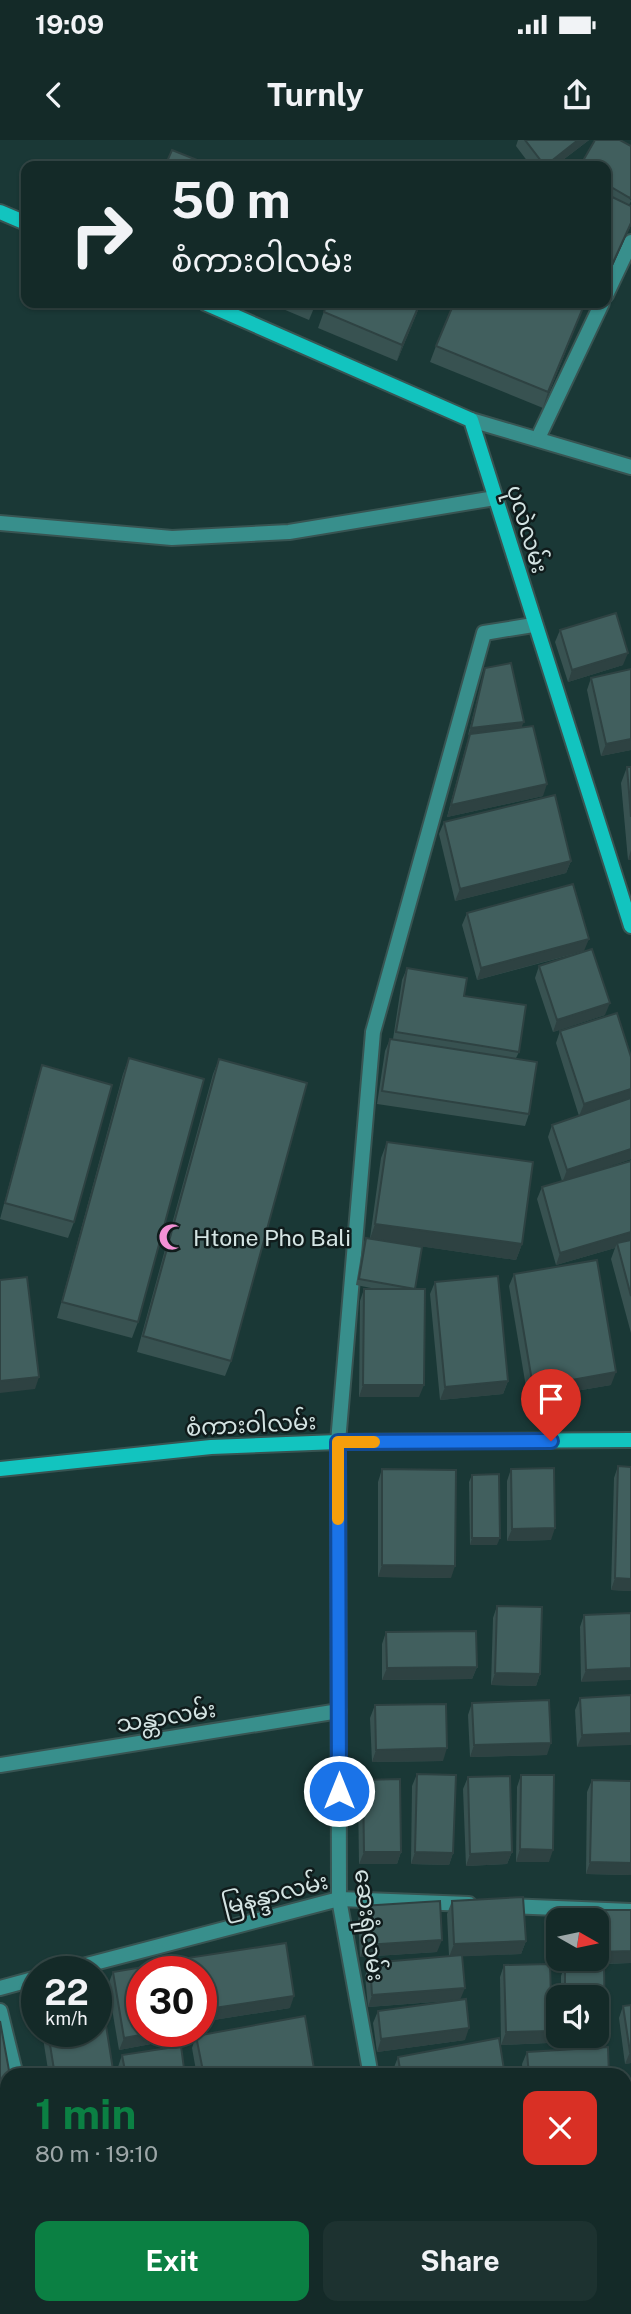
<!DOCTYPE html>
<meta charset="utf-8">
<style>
:root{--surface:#142a28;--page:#1d3230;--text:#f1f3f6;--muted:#9da7a8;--line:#334645;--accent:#0b8043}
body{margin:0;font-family:"Public Sans","Noto Sans Myanmar",sans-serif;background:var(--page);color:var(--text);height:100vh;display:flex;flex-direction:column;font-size:26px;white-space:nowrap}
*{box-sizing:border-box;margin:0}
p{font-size:23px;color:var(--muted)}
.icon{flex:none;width:38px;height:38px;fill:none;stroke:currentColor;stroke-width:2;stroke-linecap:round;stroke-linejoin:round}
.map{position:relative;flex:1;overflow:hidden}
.side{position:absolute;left:0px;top:1928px;width:632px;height:247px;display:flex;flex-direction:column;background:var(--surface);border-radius:21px 21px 0 0;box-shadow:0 2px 5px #0004,0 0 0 2px var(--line)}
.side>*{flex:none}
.banner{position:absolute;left:21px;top:21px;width:590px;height:147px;border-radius:14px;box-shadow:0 2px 5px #0004,0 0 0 2px var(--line);background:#142a28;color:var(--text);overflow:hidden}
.needle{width:46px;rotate:99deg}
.tools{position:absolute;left:546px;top:1768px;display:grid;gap:14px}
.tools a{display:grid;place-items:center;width:63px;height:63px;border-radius:14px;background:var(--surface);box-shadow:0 2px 5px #0004,0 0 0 2px var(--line);font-size:35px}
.speed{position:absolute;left:21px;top:1816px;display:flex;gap:14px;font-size:35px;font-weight:700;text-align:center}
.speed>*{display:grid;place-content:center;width:91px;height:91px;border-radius:50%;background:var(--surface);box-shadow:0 2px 5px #0004,0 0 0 2px var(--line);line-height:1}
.speed small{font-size:18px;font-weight:400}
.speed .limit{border:10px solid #d22;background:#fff;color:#111}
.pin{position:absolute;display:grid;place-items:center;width:60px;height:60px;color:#fff;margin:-72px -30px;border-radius:50% 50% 50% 0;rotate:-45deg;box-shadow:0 0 7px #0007}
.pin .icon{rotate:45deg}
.me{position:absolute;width:77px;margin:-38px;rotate:0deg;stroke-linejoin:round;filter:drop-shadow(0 0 5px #0008)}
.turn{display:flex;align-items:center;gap:24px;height:147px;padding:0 35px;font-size:32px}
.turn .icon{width:91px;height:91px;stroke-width:2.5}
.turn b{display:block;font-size:49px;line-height:60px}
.round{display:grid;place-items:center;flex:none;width:74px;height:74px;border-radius:14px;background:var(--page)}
.summary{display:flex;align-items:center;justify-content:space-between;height:119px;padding:0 35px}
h1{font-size:42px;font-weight:700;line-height:52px;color:var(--accent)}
.action{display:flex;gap:14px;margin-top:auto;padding:14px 35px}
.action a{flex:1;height:80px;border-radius:14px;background:var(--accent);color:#fff;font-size:28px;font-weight:700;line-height:80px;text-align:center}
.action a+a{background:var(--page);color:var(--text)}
.status{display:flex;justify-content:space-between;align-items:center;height:49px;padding:0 35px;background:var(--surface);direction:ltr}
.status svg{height:19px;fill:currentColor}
header{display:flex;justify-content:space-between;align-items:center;height:91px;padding:0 35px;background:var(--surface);font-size:32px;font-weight:700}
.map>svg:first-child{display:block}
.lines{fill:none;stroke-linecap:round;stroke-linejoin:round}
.street-casing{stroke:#385452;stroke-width:18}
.secondary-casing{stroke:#385452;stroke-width:18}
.street{stroke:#388f8c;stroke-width:14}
.secondary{stroke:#12c4bf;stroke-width:14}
.wall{fill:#385251}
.shaded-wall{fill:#2e4242}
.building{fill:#415f5e;stroke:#2e4242;stroke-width:2}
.route-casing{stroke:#114b97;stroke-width:18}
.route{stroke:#1a73e8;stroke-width:12}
.slow{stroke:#f59e0b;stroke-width:12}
.labels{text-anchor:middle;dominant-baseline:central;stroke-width:5;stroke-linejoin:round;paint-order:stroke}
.street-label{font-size:23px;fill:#d4e4e3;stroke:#101c1c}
.poi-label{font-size:23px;fill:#d4e4e3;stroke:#101c1c;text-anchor:start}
</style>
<div class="status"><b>19:09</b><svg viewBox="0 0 49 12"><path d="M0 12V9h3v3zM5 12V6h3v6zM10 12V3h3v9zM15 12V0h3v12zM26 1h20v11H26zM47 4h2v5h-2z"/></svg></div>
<header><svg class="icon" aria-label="back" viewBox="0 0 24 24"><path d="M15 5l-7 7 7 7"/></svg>Turnly<svg class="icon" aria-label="share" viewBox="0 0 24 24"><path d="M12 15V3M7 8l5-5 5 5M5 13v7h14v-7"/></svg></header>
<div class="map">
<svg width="631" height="2174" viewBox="0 0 631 2174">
<rect width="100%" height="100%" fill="#1a3836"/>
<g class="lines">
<defs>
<g id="street">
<polyline points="606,155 631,102"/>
<polyline points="471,280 631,327"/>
<polyline points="538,298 602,163"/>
<polyline points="0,383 172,398 289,392 495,358"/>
<polyline points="0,1625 339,1571"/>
<polyline points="507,1766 631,1771"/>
<polyline points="60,1832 339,1759 469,1764"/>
<polyline points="0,1848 37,1838"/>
<polyline points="0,1871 16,1936"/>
<polyline points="371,1936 339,1759 338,1302 373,892 484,493 533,485"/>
<polyline points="73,2168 75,2174"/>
<polyline points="413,2168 414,2174"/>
</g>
<g id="secondary">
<polyline points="0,72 26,83"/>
<polyline points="205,163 471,280 631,786"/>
<polyline points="0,1329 211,1307 338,1302 631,1300"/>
</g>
</defs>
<use href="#street" class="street-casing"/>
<use href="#secondary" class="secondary-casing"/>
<use href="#street" class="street"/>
<use href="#secondary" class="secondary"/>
</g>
<g class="wall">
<polygon points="518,0 589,0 555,26 531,26 516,6"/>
<polygon points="595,0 631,61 629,65 631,66 631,85 606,141 606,26"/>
<polygon points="271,163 316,163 309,180 271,164"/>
<polygon points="327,163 421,163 397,221 318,188"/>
<polygon points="585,163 543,268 430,222 436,206"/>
<polygon points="560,490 623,525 568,542 555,502"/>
<polygon points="485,528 522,587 543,656 447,677 466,606 470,594 468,595"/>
<polygon points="591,538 631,610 601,616 587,550"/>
<polygon points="627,627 631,627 631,720 628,720 621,643"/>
<polygon points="444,682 571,721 566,733 455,761 439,694"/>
<polygon points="467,773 584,811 605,875 553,892 535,838 539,826 582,812 477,840 462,785"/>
<polygon points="407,828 464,856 519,912 516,918 529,974 525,986 377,964 385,911 390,899 393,899 402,840"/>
<polygon points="560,891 631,1019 593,1032 631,1021 631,1193 611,1119 615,1108 556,1125 537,1059 542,1047 562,1041 548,997 552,985 579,976 556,903"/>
<polygon points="129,918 138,1182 132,1198 57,1178 123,934"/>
<polygon points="219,919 231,1221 225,1236 137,1212 213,934"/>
<polygon points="42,925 74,1082 68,1098 0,1079 37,941"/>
<polygon points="387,1002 522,1104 516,1120 406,1104 414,1149 419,1257 359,1257 360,1161 364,1149 376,1149 356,1145 363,1104 366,1098 370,1098 381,1018"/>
<polygon points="514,1134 611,1245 528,1259 509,1146"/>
<polygon points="435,1142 508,1241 503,1254 440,1260 430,1154"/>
<polygon points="618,1326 631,1451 611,1450 614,1338"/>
<polygon points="382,1329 451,1438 378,1437 378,1342"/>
<polygon points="511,1329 551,1400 507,1401 507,1341"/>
<polygon points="472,1335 497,1405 470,1405 469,1342"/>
<polygon points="497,1466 540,1534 536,1546 491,1545 493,1478"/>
<polygon points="631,1473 581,1542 580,1487 584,1475"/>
<polygon points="386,1492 477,1527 472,1539 382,1540 382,1504"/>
<polygon points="631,1555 577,1607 575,1570 580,1558"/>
<polygon points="472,1563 547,1615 470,1617 468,1575"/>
<polygon points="375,1565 443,1621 372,1622 370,1578"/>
<polygon points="417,1634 453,1713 449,1725 411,1724 412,1646"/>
<polygon points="521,1635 549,1722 516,1722 517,1647"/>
<polygon points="468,1637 512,1712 507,1724 466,1726 463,1649"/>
<polygon points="363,1640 401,1712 397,1724 359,1724 358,1652"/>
<polygon points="592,1640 631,1641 631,1735 586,1734 587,1652"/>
<polygon points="452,1761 526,1801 521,1814 462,1816 460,1860 368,1867 365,1836 370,1823 449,1816 447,1774"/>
<polygon points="362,1766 437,1812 360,1817 358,1779"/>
<polygon points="596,1770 631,1770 631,1823 604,1824 605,1892 600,1904 561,1905 561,1895 597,1895 597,1857 561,1857 561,1836 565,1824 592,1823 592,1818 597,1818 597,1780 593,1780"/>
<polygon points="181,1819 290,1868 201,1882 201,1832 177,1832"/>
<polygon points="504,1825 548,1903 501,1905 500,1837"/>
<polygon points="113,1832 167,1901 119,1910 108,1845"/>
<polygon points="631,1865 631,1923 625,1924 619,1878 623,1866"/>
<polygon points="378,1871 465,1900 377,1912 373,1883"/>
<polygon points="42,1892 96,1892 114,1936 49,1936"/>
<polygon points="196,1896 314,1929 312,1936 197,1936 192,1908"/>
<polygon points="527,1912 609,1936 523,1936 522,1924"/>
<polygon points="122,1915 185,1936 119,1936 118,1927"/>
<polygon points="398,1917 505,1936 394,1936 393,1930"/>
<polygon points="271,2168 325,2168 326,2174 273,2174"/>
<polygon points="329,2168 369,2168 367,2174 330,2174"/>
<polygon points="434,2168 525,2168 490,2174 435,2174"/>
<polygon points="538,2168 593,2168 594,2174 538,2174"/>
<polygon points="597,2168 625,2168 631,2174 598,2174"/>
</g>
<g class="shaded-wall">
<polygon points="578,0 589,0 555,26 544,26"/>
<polygon points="631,83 631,85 606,141 606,138"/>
<polygon points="420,163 421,163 397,221 402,205"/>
<polygon points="585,163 543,268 548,252"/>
<polygon points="628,513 623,525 568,542 572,530"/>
<polygon points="524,582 521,588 468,595 471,588"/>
<polygon points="631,599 631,610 601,616 606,604"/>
<polygon points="547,644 543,656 447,677 451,665"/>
<polygon points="631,710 631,720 628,720"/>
<polygon points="571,721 566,733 455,761 460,749"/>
<polygon points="589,799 584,811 477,840 481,828"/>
<polygon points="610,863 605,875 553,892 557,880"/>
<polygon points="631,949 631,959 579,976 584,964"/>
<polygon points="631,1009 631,1019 562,1043 567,1030"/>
<polygon points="375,1084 522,1104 516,1120 370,1099"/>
<polygon points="631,1092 631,1103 617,1103 615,1108 556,1125 560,1113"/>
<polygon points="616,1232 611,1245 528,1259 533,1247"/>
<polygon points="39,1237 35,1249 0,1253 0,1241"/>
<polygon points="508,1241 503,1254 440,1260 445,1247"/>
<polygon points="363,1245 424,1245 419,1257 359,1257"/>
<polygon points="555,1388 551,1400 507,1401 512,1389"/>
<polygon points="472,1398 500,1398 497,1405 470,1405"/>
<polygon points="382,1425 455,1426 451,1438 378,1437"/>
<polygon points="615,1438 631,1439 631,1451 611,1450"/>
<polygon points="477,1527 472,1539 382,1540 387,1528"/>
<polygon points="631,1528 631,1540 581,1542 586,1530"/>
<polygon points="495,1533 540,1534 536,1546 491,1545"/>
<polygon points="631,1593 631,1605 577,1607 582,1595"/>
<polygon points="551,1603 547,1615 470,1617 474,1605"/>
<polygon points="447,1608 443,1621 372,1622 376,1610"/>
<polygon points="520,1709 553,1710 549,1722 516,1722"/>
<polygon points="364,1712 401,1712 397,1724 359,1724"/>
<polygon points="415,1712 453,1713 449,1725 411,1724"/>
<polygon points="512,1712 507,1724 466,1726 470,1714"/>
<polygon points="590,1722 631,1723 631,1735 586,1734"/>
<polygon points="442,1800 437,1812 360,1817 365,1805"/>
<polygon points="526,1801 521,1814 449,1817 454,1804"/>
<polygon points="631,1811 631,1823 592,1824 594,1818 597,1818 597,1812"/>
<polygon points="465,1848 460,1860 368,1867 372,1855"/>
<polygon points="294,1856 290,1868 201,1882 201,1870"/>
<polygon points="469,1888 465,1900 377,1912 381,1899"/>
<polygon points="552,1891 548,1903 501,1905 506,1892"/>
<polygon points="157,1892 171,1892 167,1901 119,1910 124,1898"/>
<polygon points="597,1892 605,1892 600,1904 561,1905 565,1895 597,1895"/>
<polygon points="630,1912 631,1912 631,1923 625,1924"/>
<polygon points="314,1929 312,1936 277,1936"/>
<polygon points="7,1989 7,2000 0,2002 0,1990"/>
<rect x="625" y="2032" width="6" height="12"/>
<polygon points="7,2050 7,2062 0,2063 0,2052"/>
<polygon points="7,2118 7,2129 0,2131 0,2120"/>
<polygon points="625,2119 631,2119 631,2130 625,2131"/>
<polygon points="361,2168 369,2168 367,2174 342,2174"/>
<polygon points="486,2168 525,2168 490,2174 451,2174"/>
</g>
<g class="building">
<polygon points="525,0 578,0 545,26"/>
<polygon points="595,0 620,0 631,6 631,56 630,58 606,44 606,26 580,26"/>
<polygon points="172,10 212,26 165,26"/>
<polygon points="606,54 631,66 631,83 606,138"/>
<polygon points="302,163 315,163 313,168"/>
<polygon points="327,163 420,163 402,205 324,172"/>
<polygon points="454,163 585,163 548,252 436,206"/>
<polygon points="616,473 628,513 572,530 560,490"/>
<polygon points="511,523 524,582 471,588 485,528"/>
<polygon points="631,529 631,599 606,604 591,538"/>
<polygon points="533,586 547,644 451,665 470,594"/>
<polygon points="627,627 631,627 631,677"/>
<polygon points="555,655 571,721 460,749 444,682"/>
<polygon points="573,744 589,799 481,828 467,773"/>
<polygon points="592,809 610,863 557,880 539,826"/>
<polygon points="407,828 467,838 464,856 526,865 519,912 396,892"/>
<polygon points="617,873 631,917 631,949 584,964 560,891"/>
<polygon points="390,899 537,922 529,974 382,951"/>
<polygon points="129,918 204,939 138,1182 62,1162"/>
<polygon points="219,919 307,943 231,1221 143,1196"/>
<polygon points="42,925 112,945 74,1082 5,1063"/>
<polygon points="631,958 631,1009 567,1030 552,985"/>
<polygon points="387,1002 533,1022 522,1104 375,1084"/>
<polygon points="631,1021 631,1092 560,1113 542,1047"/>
<polygon points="366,1098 422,1107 415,1149 359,1139"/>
<polygon points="631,1100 631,1156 617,1103"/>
<polygon points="597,1120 616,1232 533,1247 514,1134"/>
<polygon points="498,1136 508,1241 445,1247 435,1142"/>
<polygon points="27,1137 39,1237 0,1241 0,1140"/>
<polygon points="364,1149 425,1149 424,1245 363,1245"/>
<polygon points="618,1326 631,1327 631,1439 615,1438"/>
<polygon points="554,1328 555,1388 512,1389 511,1329"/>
<polygon points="382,1329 456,1330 455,1426 382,1425"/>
<polygon points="499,1334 500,1398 472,1398 472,1335"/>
<polygon points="497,1466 542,1467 540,1534 495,1533"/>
<polygon points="631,1473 631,1528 586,1530 584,1475"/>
<polygon points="476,1491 477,1527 387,1528 386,1492"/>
<polygon points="631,1555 631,1593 582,1595 580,1558"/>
<polygon points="549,1560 551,1603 474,1605 472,1563"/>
<polygon points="446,1564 447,1608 376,1610 375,1565"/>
<polygon points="417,1634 456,1635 453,1713 415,1712"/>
<polygon points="521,1635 554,1635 553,1710 520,1709"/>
<polygon points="510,1636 512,1712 470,1714 468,1637"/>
<polygon points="400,1639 401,1712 364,1712 363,1640"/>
<polygon points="592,1640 631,1641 631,1723 590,1722"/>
<polygon points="523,1757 526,1801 454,1804 452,1761"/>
<polygon points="440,1761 442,1800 365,1805 362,1766"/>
<polygon points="596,1770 631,1770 631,1811 597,1812"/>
<polygon points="286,1803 294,1856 201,1870 201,1832 183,1832 181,1819"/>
<polygon points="462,1815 465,1848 372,1855 370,1823"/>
<polygon points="604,1823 605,1892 597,1892 597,1857 565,1857 565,1824"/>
<polygon points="161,1824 162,1832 142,1832 142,1892 157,1892 124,1898 113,1832"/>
<polygon points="550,1824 552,1891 506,1892 504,1825"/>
<polygon points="96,1835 98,1835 114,1936 55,1936 48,1892 96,1892"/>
<polygon points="466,1859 469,1888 381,1899 378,1871"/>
<polygon points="631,1865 631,1912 630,1912 623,1866"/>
<polygon points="305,1876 314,1929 277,1936 204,1936 196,1896"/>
<polygon points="0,1881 10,1936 7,1936 7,1989 0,1990"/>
<polygon points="499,1898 505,1936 401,1936 398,1917"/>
<polygon points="181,1906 185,1936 126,1936 122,1915"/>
<polygon points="608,1907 609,1936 529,1936 527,1912"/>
<polygon points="631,1976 631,2032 625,2032 625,1977"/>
<polygon points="7,2005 7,2050 0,2052 0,2006"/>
<polygon points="631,2055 631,2119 625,2119 625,2056"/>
<polygon points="7,2067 7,2118 0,2120 0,2068"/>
<polygon points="7,2135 7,2168 58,2168 60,2174 0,2174 0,2137"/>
<polygon points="625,2142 631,2142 631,2174 604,2174 603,2168 625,2168"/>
<polygon points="184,2168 209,2168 210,2174 163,2174"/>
<polygon points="228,2168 270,2168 271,2174 229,2174"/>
<polygon points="279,2168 325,2168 326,2174 281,2174"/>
<polygon points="337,2168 361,2168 342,2174 339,2174"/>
<polygon points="438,2168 486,2168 451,2174 439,2174"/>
<polygon points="544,2168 593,2168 594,2174 544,2174"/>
</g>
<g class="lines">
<defs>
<polyline id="route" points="339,1651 338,1302 551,1301"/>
</defs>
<use href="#route" class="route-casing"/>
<use href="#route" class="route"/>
<polyline class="slow" points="338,1379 338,1302 374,1302"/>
</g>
<defs>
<symbol id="mosque-bare" viewBox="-9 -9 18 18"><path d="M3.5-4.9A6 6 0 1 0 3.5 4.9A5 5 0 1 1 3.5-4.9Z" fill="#f391d5" stroke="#101c1c" stroke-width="2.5" paint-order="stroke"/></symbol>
</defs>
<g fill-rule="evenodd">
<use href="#mosque-bare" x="153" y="1078" width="38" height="38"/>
</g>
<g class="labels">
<g class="street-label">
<text transform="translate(528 389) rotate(73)">ပုလဲလမ်း</text>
<text transform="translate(251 1284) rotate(-3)">စံကားဝါလမ်း</text>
<text transform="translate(166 1576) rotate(-9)">သန္တာလမ်း</text>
<text transform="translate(275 1753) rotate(-14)">မြနန္ဒာလမ်း</text>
<text transform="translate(370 1785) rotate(83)">ဆေးရုံလမ်း</text>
</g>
<g class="poi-label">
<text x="193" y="1097">Htone Pho Bali</text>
</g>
</g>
</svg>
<div class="tools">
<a><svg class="needle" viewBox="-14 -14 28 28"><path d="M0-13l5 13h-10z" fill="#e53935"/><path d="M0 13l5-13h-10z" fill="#9da7a8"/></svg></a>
<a><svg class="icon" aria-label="sound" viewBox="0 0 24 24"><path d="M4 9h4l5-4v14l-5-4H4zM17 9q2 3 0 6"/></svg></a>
</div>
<div class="speed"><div>22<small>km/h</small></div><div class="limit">30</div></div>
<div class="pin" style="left:551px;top:1301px;background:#d93025"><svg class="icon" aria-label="arrive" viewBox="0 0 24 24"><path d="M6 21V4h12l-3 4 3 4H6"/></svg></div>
<svg class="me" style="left:339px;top:1651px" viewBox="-20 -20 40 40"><circle r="17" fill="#1a73e8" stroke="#fff" stroke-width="3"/><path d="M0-11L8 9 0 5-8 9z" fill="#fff"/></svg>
<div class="banner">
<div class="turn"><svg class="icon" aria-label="right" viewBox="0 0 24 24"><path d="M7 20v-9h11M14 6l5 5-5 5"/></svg><div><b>50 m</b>စံကားဝါလမ်း</div></div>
</div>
<section class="side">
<div class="summary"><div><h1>1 min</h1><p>80 m · 19:10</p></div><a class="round" style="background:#d93025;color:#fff"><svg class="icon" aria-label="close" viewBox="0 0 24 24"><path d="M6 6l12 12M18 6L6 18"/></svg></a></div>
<div class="action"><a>Exit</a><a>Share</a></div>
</section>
</div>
